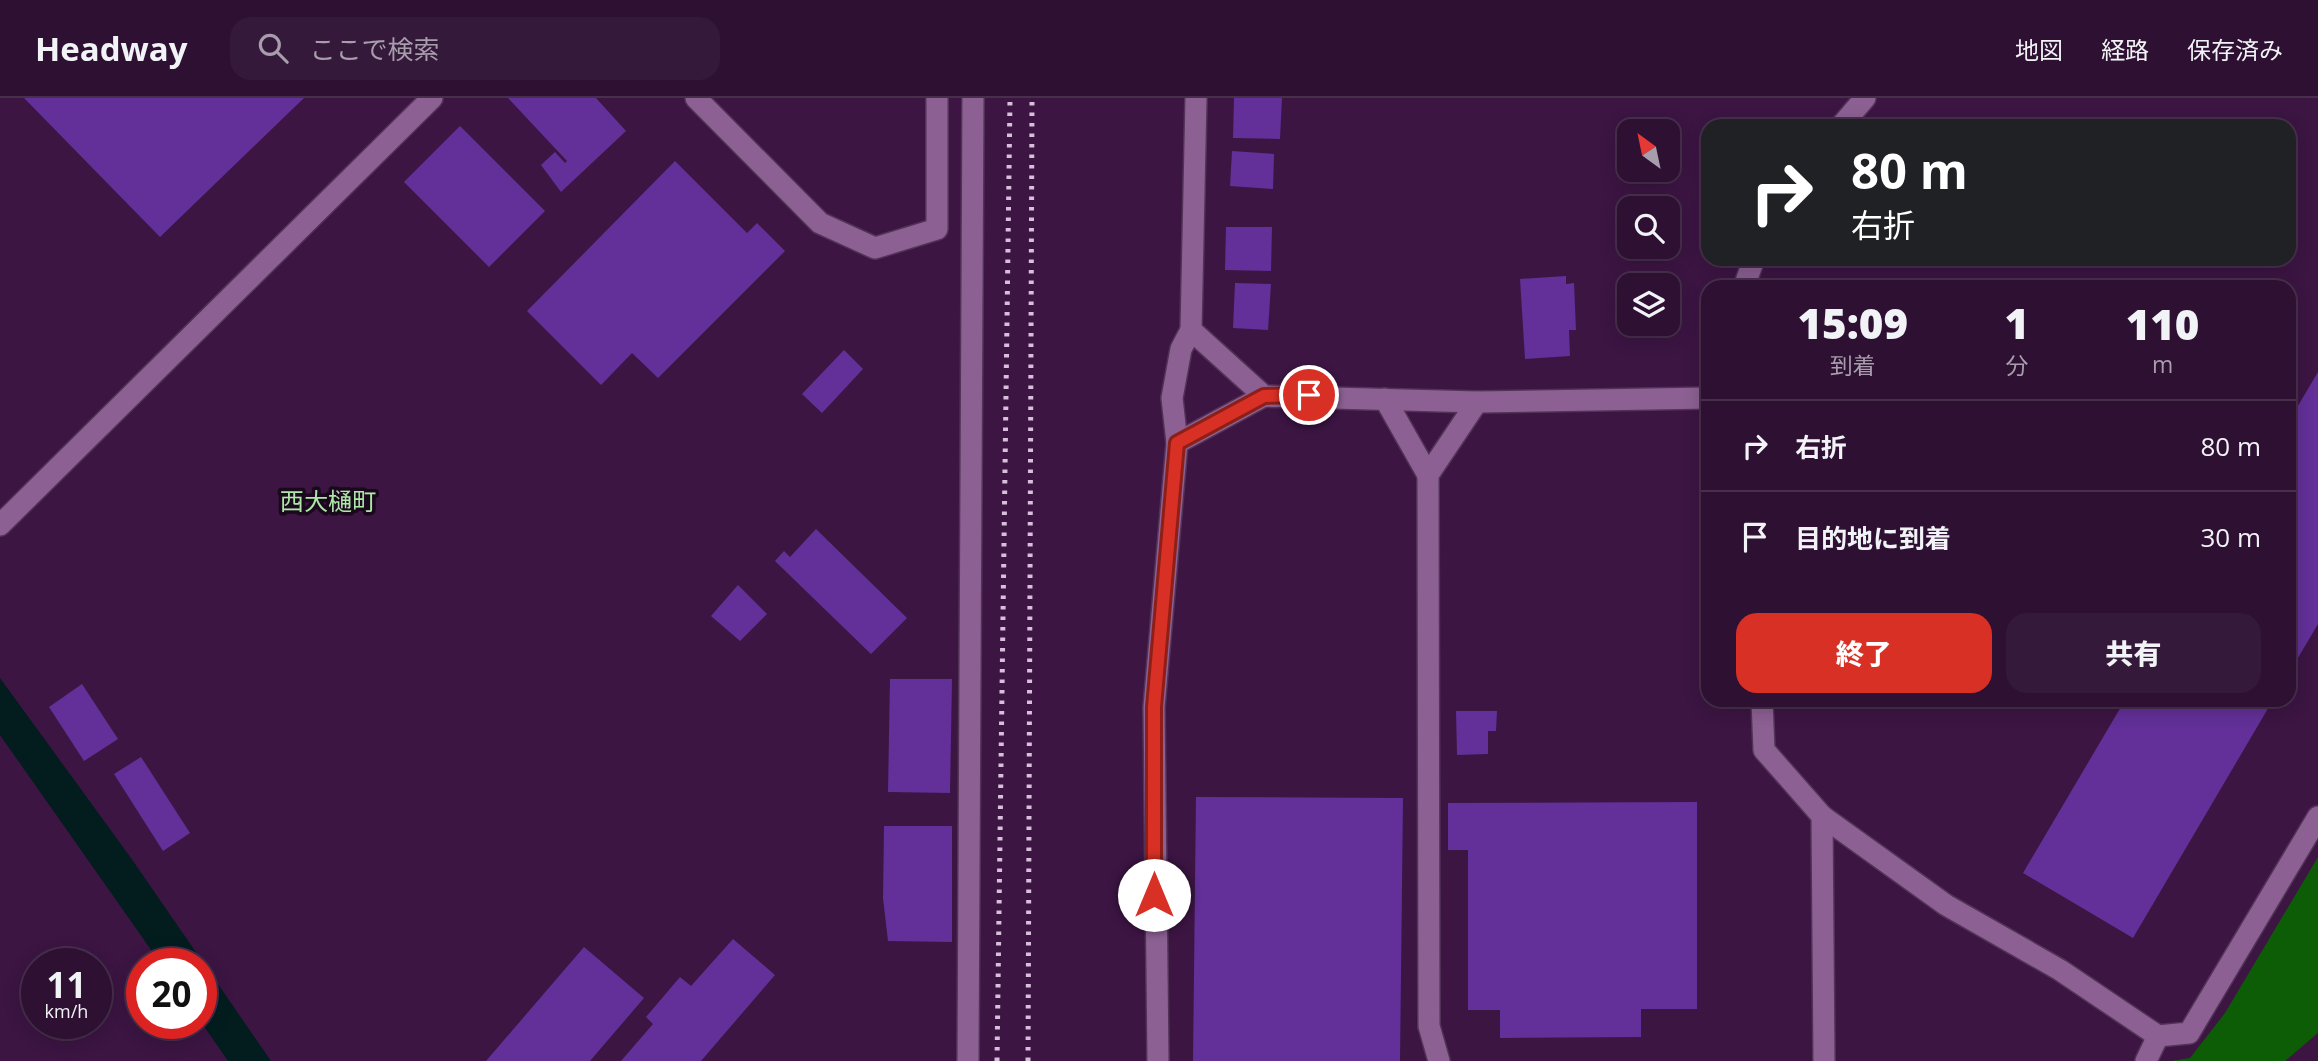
<!DOCTYPE html>
<html lang="ja">
<meta charset="utf-8">
<style>
:root{--surface:#2d1032;--page:#35193a;--text:#f1f3f6;--muted:#a79dac;--line:#48304d;--accent:#d93025}
body{margin:0;font-family:"Open Sans","Noto Sans JP",sans-serif;background:var(--page);color:var(--text);height:100vh;display:flex;flex-direction:column;font-size:26px;white-space:nowrap}
*{box-sizing:border-box;margin:0}
p{font-size:23px;color:var(--muted)}
.icon{flex:none;width:38px;height:38px;fill:none;stroke:currentColor;stroke-width:2;stroke-linecap:round;stroke-linejoin:round}
.map{position:relative;flex:1;overflow:hidden}
.panel{position:absolute;left:1701px;top:182px;width:595px;height:427px;display:flex;flex-direction:column;background:var(--surface);border-radius:21px;box-shadow:0 4px 18px #0003,0 0 0 2px var(--line)}
.panel>*{flex:none}
.guide{position:absolute;left:1701px;top:21px;width:595px;height:147px;border-radius:21px;box-shadow:0 4px 18px #0003,0 0 0 2px var(--line);background:#202124;color:#fff;overflow:hidden}
.needle{width:46px;rotate:327deg}
.fabs{position:absolute;left:1617px;top:21px;display:grid;gap:14px}
.fabs a{display:grid;place-items:center;width:63px;height:63px;border-radius:14px;background:var(--surface);box-shadow:0 4px 18px #0003,0 0 0 2px var(--line);font-size:35px}
.speed{position:absolute;left:21px;top:850px;display:flex;gap:14px;font-size:35px;font-weight:700;text-align:center}
.speed>*{display:grid;place-content:center;width:91px;height:91px;border-radius:50%;background:var(--surface);box-shadow:0 4px 18px #0003,0 0 0 2px var(--line);line-height:1}
.speed small{font-size:18px;font-weight:400}
.speed .limit{border:10px solid #d22;background:#fff;color:#111}
.pin{position:absolute;display:grid;place-items:center;width:60px;height:60px;color:#fff;margin:-30px;border:4px solid #fff;border-radius:50%;box-shadow:0 2px 7px #0007}
.me{position:absolute;width:77px;margin:-38px;rotate:0deg;stroke-linejoin:round;filter:drop-shadow(0 0 5px #0008)}
.turn{display:flex;align-items:center;gap:24px;height:147px;padding:0 35px;font-size:32px}
.turn .icon{width:91px;height:91px;stroke-width:2.5}
.turn b{display:block;font-size:49px;line-height:60px}
.eta{display:flex;justify-content:space-evenly;align-items:center;height:119px;text-align:center}
.eta b{font-size:42px;font-weight:800;line-height:49px}
.primary-button{display:flex;gap:14px;margin-top:auto;padding:14px 35px}
.primary-button a{flex:1;height:80px;border-radius:21px;background:var(--accent);color:#fff;font-size:28px;font-weight:800;line-height:80px;text-align:center}
.primary-button a+a{background:var(--page);color:var(--text)}
ul{padding:0;list-style:none}
li{display:flex;align-items:center;gap:21px;height:91px;padding:0 35px;border-top:2px solid var(--line)}
li div{flex:1}
li b{display:block;font-size:26px}
li em{font-style:normal}
header{display:flex;align-items:center;gap:42px;box-sizing:border-box;height:98px;padding:0 35px;background:var(--surface);border-bottom:2px solid var(--line)}
header strong{font-size:33px}
nav{display:flex;gap:38px;margin-inline-start:auto;font-size:24px}
.search{width:490px;height:63px;background:var(--page);display:flex;align-items:center;gap:18px;box-sizing:border-box;padding:0 24px;border-radius:21px;color:var(--muted);font-size:26px}
.map>svg:first-child{display:block}
.green{fill:#0d5d07}
.water{fill:#031d1f}
.building{fill:#623098}
.lines{fill:none;stroke-linecap:round;stroke-linejoin:round}
.minor-casing{stroke:#523357;stroke-width:24}
.minor{stroke:#8c6093;stroke-width:21}
.rail{stroke:#d8c0dc;stroke-width:5;stroke-dasharray:3.5 7;stroke-linecap:butt}
.route-casing{stroke:#8d1f18;stroke-width:18}
.route{stroke:#d93025;stroke-width:12}
.labels{text-anchor:middle;dominant-baseline:central;stroke-width:7;stroke-linejoin:round;paint-order:stroke}
.neighbourhood-label{font-size:24px;fill:#afe6a9;stroke:#1a091d}
</style>
<header>
<strong>Headway</strong>
<div class="search"><svg class="icon" aria-label="search" viewBox="0 0 24 24"><circle cx="10" cy="10" r="6"/><path d="M15 15l6 6"/></svg>ここで検索</div>
<nav><a>地図</a><a>経路</a><a>保存済み</a></nav>
</header>
<div class="map">
<svg width="2318" height="963" viewBox="0 0 2318 963">
<rect width="100%" height="100%" fill="#3c1543"/>
<polygon class="green" points="2318,759 2318,935 2285,963 2172,963 2190,960 2225,915"/>
<polygon class="water" points="0,580 131,760 271,963 228,963 201,924 201,866 161,866 0,637"/>
<g class="building">
<polygon points="24,0 304,0 160,139"/>
<polygon points="508,0 596,0 626,33 561,94 541,67 555,54 565,65 567,63"/>
<polygon points="1234,0 1282,0 1280,41 1233,40"/>
<polygon points="460,28 545,113 489,169 404,84"/>
<polygon points="1232,53 1274,56 1273,91 1230,88"/>
<polygon points="675,63 747,135 757,125 785,153 658,280 632,255 601,287 527,213"/>
<polygon points="1226,129 1272,129 1271,173 1225,172"/>
<polygon points="1566,178 1566,186 1574,185 1576,232 1569,232 1570,258 1525,261 1520,181"/>
<polygon points="1235,185 1271,186 1268,232 1233,230"/>
<polygon points="844,252 863,271 822,315 802,296"/>
<polygon points="2318,274 2318,526 2289,575 2289,323"/>
<polygon points="816,431 907,520 871,556 775,463 784,453 790,459"/>
<polygon points="738,487 767,516 740,543 711,518"/>
<polygon points="890,581 952,581 950,695 888,694"/>
<polygon points="82,586 118,641 84,663 49,609"/>
<polygon points="2125,602 2273,602 2133,840 2023,775"/>
<polygon points="1456,613 1497,613 1496,633 1488,633 1488,656 1457,657"/>
<polygon points="141,659 190,735 163,753 114,676"/>
<polygon points="1196,699 1403,700 1400,963 1193,963"/>
<polygon points="1697,704 1697,911 1641,911 1641,939 1500,940 1500,912 1468,912 1468,752 1448,752 1448,705"/>
<polygon points="884,728 952,728 952,844 888,843 883,800"/>
<polygon points="733,841 775,877 701,963 621,963 653,926 646,919 680,879 691,888"/>
<polygon points="584,849 644,900 590,963 486,963"/>
</g>
<g class="lines">
<defs>
<g id="minor">
<polyline points="696,0 820,125 875,150 937,131 937,0"/>
<polyline points="1196,0 1191,232 1264,298 1477,304 1708,300"/>
<polyline points="1841,28 1865,0"/>
<polyline points="1744,189 1754,161"/>
<polyline points="1385,301 1428,377"/>
<polyline points="1177,345 1264,298"/>
<polyline points="0,427 432,0"/>
<polyline points="1762,602 1764,652 1822,718 1824,963"/>
<polyline points="1822,718 1946,807 2060,872 2158,938 2189,935 2318,719"/>
<polyline points="968,963 973,0"/>
<polyline points="1158,963 1154,609 1177,345 1172,300 1181,251 1191,232"/>
<polyline points="1439,963 1429,928 1428,377 1477,304"/>
<polyline points="2146,963 2158,938"/>
</g>
</defs>
<use href="#minor" class="minor-casing"/>
<use href="#minor" class="minor"/>
<g class="rail">
<polyline points="997,963 1010,0"/>
<polyline points="1028,963 1032,0"/>
</g>
</g>
<g class="lines">
<defs>
<polyline id="route" points="1154,797 1154,609 1177,345 1264,298 1309,297"/>
</defs>
<use href="#route" class="route-casing"/>
<use href="#route" class="route"/>
</g>
<g class="labels">
<g class="neighbourhood-label">
<text x="328" y="402">西大樋町</text>
</g>
</g>
</svg>
<div class="fabs">
<a><svg class="needle" viewBox="-14 -14 28 28"><path d="M0-13l5 13h-10z" fill="#e53935"/><path d="M0 13l5-13h-10z" fill="#a79dac"/></svg></a>
<a><svg class="icon" aria-label="search" viewBox="0 0 24 24"><circle cx="10" cy="10" r="6"/><path d="M15 15l6 6"/></svg></a>
<a><svg class="icon" aria-label="layers" viewBox="0 0 24 24"><path d="M12 4l9 5-9 5-9-5zM3 14l9 5 9-5"/></svg></a>
</div>
<div class="speed"><div>11<small>km/h</small></div><div class="limit">20</div></div>
<div class="pin" style="left:1309px;top:297px;background:#d93025"><svg class="icon" aria-label="arrive" viewBox="0 0 24 24"><path d="M6 21V4h12l-3 4 3 4H6"/></svg></div>
<svg class="me" style="left:1154px;top:797px" viewBox="-20 -20 40 40"><circle r="19" fill="#fff"/><path d="M0-13L10 11 0 6-10 11z" fill="#d93025"/></svg>
<div class="guide">
<div class="turn"><svg class="icon" aria-label="right" viewBox="0 0 24 24"><path d="M7 20v-9h11M14 6l5 5-5 5"/></svg><div><b>80 m</b>右折</div></div>
</div>
<section class="panel">
<div class="eta">
<div><b>15:09</b><p>到着</p></div>
<div><b>1</b><p>分</p></div>
<div><b>110</b><p>m</p></div>
</div>
<ul>
<li><svg class="icon" aria-label="right" viewBox="0 0 24 24"><path d="M7 20v-9h11M14 6l5 5-5 5"/></svg><div><b>右折</b></div><em>80 m</em></li>
<li><svg class="icon" aria-label="arrive" viewBox="0 0 24 24"><path d="M6 21V4h12l-3 4 3 4H6"/></svg><div><b>目的地に到着</b></div><em>30 m</em></li>
</ul>
<div class="primary-button"><a>終了</a><a>共有</a></div>
</section>
</div>
